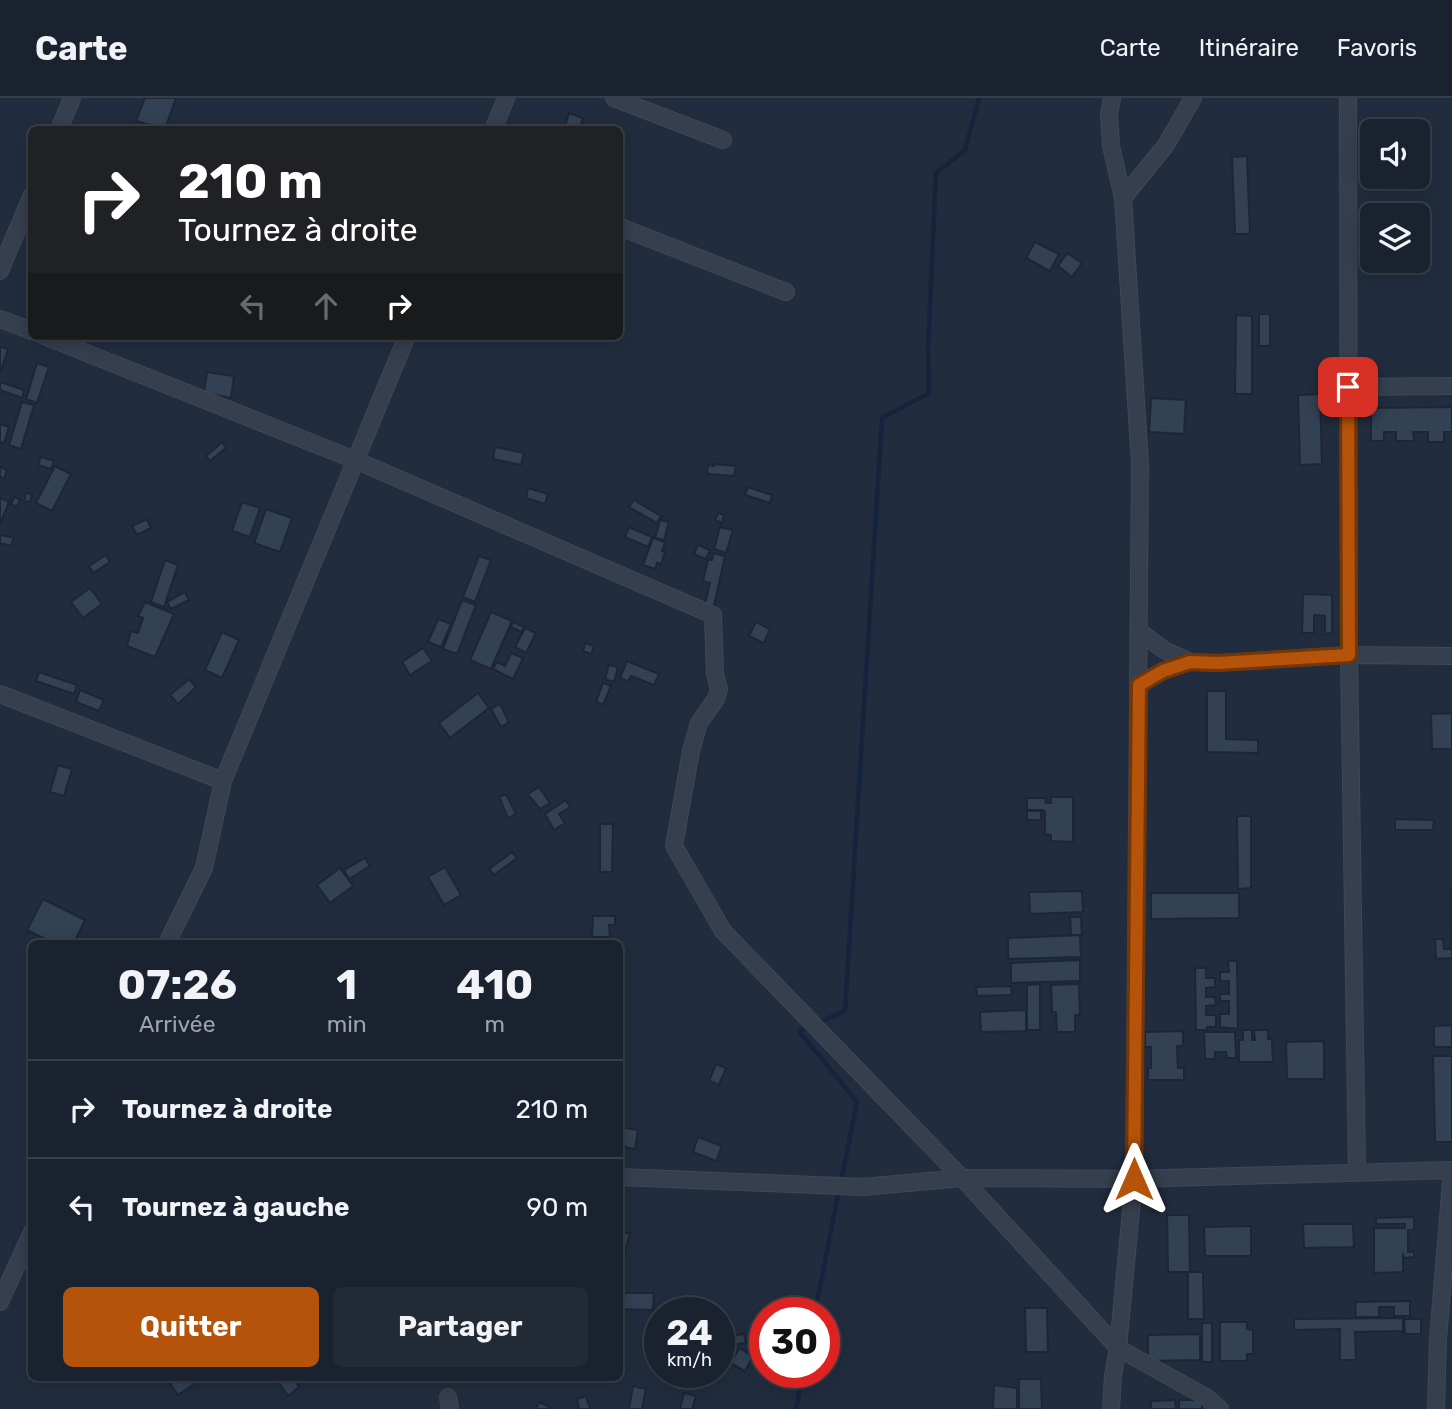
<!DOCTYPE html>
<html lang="fr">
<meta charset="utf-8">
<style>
:root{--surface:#19222e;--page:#222a36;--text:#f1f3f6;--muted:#9fa4aa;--line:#373f4a;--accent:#b45309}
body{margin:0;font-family:Rubik,sans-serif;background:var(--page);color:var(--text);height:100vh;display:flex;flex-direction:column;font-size:26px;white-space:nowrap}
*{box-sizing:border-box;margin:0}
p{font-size:23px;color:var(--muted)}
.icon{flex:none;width:38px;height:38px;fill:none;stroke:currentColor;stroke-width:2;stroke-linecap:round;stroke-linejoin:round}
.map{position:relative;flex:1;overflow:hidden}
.sheet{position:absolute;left:28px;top:842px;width:595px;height:441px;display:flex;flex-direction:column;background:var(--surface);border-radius:10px;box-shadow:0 4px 18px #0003,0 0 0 2px var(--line)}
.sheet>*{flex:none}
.top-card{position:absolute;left:28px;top:28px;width:595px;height:214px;border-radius:10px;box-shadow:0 4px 18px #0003,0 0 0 2px var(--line);background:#202124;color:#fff;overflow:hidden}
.buttons{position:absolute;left:1360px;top:21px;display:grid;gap:14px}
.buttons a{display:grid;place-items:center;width:70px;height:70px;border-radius:10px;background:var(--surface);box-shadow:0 4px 18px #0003,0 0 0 2px var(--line);font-size:35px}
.speed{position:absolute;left:644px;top:1199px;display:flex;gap:14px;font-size:35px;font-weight:700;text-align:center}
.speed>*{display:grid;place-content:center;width:91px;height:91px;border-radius:50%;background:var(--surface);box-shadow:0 4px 18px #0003,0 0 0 2px var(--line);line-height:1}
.speed small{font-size:18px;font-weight:400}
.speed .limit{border:10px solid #d22;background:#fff;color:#111}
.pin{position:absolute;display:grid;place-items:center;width:60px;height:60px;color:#fff;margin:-30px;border-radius:14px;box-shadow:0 4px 10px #0006}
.me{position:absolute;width:77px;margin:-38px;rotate:0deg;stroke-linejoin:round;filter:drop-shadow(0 0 5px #0008)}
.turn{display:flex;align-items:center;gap:24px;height:147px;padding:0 35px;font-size:32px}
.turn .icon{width:91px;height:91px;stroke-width:2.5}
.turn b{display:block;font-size:49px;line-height:60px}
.lanes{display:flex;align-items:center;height:66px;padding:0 35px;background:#0003;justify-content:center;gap:35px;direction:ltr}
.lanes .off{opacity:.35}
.eta{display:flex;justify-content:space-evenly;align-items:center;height:119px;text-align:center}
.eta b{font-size:42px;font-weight:700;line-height:49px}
.button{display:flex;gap:14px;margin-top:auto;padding:14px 35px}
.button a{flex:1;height:80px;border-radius:10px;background:var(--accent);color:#fff;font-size:28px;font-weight:700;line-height:80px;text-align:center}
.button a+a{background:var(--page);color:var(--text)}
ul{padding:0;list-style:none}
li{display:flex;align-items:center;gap:21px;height:98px;padding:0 35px;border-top:2px solid var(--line)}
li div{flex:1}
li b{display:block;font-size:26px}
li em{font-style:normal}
header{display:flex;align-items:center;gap:42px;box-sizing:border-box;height:98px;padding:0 35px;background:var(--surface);border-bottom:2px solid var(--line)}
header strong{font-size:33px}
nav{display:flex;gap:38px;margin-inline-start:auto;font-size:24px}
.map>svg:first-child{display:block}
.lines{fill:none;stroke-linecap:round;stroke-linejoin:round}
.stream{stroke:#14243c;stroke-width:4.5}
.building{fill:#334154;stroke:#1d2635;stroke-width:2}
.minor-casing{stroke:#3f4857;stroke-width:18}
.minor{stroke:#353f4e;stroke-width:16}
.route-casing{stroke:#753606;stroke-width:18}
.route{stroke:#b45309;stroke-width:12}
</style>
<header>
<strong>Carte</strong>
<nav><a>Carte</a><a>Itinéraire</a><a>Favoris</a></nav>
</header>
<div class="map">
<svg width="1452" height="1311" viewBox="0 0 1452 1311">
<rect width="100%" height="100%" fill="#212d3e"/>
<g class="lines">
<g class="stream">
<polyline points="818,925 845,913 882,320 929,295 928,251 936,75 965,52 979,0"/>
<polyline points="810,928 799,933 857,1004 841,1083"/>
<polyline points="815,1214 839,1092"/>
<polyline points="796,1311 803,1274"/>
</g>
</g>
<g class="building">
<polygon points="145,0 176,0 165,31 136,23"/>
<polygon points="569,15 583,20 579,32 564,32"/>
<polygon points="1247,58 1250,136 1235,136 1232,59"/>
<polygon points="1035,144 1059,156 1050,173 1026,160"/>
<polygon points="1067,155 1082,165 1072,179 1058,168"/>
<rect x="1259" y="216" width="11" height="32"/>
<polygon points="1236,217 1252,218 1252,296 1235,296"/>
<polygon points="0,249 8,251 0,275"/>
<polygon points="37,265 49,269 37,305 26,301"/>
<polygon points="207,274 234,278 231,300 204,295"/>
<polygon points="0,284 24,292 22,300 0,292"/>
<polygon points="1320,296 1322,366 1300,367 1298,297"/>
<polygon points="1151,300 1186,302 1184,336 1149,334"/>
<polygon points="22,304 34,307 21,351 9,347"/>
<polygon points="1452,309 1452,334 1444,334 1444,344 1428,344 1428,334 1413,334 1414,343 1396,343 1396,334 1384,334 1384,343 1371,343 1371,310"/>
<polygon points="0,326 9,329 4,345 0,344"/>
<polygon points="222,344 226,350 210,363 206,358"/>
<polygon points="495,349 524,355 521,367 493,361"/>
<polygon points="41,359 54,363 51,371 38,367"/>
<polygon points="714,366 736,368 734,378 707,376 708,367 714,368"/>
<polygon points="55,368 71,376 52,413 36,405"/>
<polygon points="0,369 7,372 4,381 0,379"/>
<polygon points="748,389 772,397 770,405 745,397"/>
<polygon points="528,390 548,396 545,406 526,400"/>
<polygon points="26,395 32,396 30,404 24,403"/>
<polygon points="14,399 20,401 17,409 11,406"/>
<polygon points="0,400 9,404 0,426"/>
<polygon points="634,402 661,418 657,425 629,409"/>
<polygon points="242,404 260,410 250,439 232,433"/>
<polygon points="266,411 292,420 280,454 254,445"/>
<polygon points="718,415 724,417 722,425 715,422"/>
<polygon points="147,421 151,430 137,437 132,428"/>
<polygon points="660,422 669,424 664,442 655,440"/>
<polygon points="629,429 652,439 648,449 625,439"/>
<polygon points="720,429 733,432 726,455 714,451"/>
<polygon points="0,437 14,440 11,448 0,445"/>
<polygon points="653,440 665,444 662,453 665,454 661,466 657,465 655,471 643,467"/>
<polygon points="698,447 710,452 706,461 694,456"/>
<polygon points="713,455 725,458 714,508 705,506 710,485 703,483 708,462 712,462"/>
<polygon points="106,457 110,464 93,475 89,468"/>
<polygon points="479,458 491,462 475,504 463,499"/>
<polygon points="165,462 178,467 164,509 151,504"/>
<polygon points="90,490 102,506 83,520 71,504"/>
<polygon points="185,494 189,502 171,511 167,504"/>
<polygon points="1303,496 1332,497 1332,535 1325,536 1325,518 1314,517 1314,535 1302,535"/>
<polygon points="462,502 476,507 457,556 443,551"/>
<polygon points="145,504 174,516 155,559 127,548 131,533 138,535 143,520 138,518"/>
<polygon points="491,514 512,523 491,571 470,562"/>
<polygon points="438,521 451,526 441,549 428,544"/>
<polygon points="513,524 524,529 521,534 511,529"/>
<polygon points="756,524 770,531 764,545 749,538"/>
<polygon points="525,530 536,535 526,555 515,549"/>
<polygon points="222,534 239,542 222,580 205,572"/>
<polygon points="585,545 594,548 591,556 583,553"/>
<polygon points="423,550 432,563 410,577 402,564"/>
<polygon points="511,555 523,560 513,581 493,571 497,564 505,568"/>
<polygon points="627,563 659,576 654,587 631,578 628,583 620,580"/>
<polygon points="609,567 618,569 614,584 605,581"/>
<polygon points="39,574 77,587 74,596 36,583"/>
<polygon points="189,581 196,589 178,606 170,597"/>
<polygon points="603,585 611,588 603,607 596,604"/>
<polygon points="80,592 104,602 99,613 76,604"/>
<polygon points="1207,593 1226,593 1226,641 1258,642 1258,655 1207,654"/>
<polygon points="478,595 489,610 450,640 439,625"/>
<polygon points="500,606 509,624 501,629 491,611"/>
<polygon points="1452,615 1452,651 1432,651 1431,616"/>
<polygon points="58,667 72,671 64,698 50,694"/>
<polygon points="539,689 550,705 540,711 528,696"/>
<polygon points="506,696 516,716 508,720 499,699"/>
<polygon points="1051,699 1073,699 1073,744 1051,743 1051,737 1045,736 1045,714 1043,712 1027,712 1027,700 1045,700 1046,705 1051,705"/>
<polygon points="566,702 570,709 559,716 565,725 554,732 545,716"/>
<rect x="1027" y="713" width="14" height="9"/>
<polygon points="1237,718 1251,718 1251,790 1238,791"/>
<polygon points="1395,721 1434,722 1433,732 1395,732"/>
<polygon points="600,726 613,726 612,774 600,774"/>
<polygon points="512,754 517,760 494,777 489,771"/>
<polygon points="365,760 370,768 349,781 344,772"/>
<polygon points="445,769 461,797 444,807 428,779"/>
<polygon points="340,770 353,788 330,805 317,787"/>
<polygon points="1450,791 1452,791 1452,860 1436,861 1435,841 1443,841 1444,851 1452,851"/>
<polygon points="1082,793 1083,814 1030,816 1029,794"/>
<polygon points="1151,795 1239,795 1239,820 1151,821"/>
<polygon points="43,801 85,822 74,845 53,845 27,832"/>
<polygon points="593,818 615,818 615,827 609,827 610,839 592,839"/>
<polygon points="1070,819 1081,819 1082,837 1071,837"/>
<polygon points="1080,837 1081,859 1008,861 1008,840"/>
<polygon points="1080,862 1080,883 1011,885 1011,865"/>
<polygon points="1228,863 1237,863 1238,931 1220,929 1220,916 1229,916 1229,903 1220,903 1220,896 1229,896 1229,883 1220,883 1220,874 1229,874"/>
<polygon points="1195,870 1206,870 1206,880 1215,880 1215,889 1206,890 1206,899 1215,899 1216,907 1206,908 1206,917 1216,917 1216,929 1207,929 1207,932 1196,932"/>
<polygon points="1040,886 1040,932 1027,932 1027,887"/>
<polygon points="1079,886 1080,917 1075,917 1075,934 1057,934 1056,914 1052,914 1051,887"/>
<polygon points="1011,888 1012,897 977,898 976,889"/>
<polygon points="1026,912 1026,933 981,934 980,914"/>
<polygon points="1452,927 1452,949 1434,949 1434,928"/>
<polygon points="1243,932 1252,932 1252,942 1255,942 1254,932 1268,932 1268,941 1272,941 1273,964 1239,964 1239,942 1243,942"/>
<polygon points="1183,933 1183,948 1177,948 1178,970 1184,970 1184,982 1148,982 1148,970 1151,970 1151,949 1145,949 1145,934"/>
<polygon points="1204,934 1235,934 1236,960 1227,960 1226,954 1215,954 1215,961 1205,961"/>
<polygon points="1324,943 1324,981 1287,981 1286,944"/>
<polygon points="1433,958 1452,958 1452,1044 1435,1044"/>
<polygon points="716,966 726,970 719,987 709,983"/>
<polygon points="620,1029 638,1032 635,1051 620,1048"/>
<polygon points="698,1039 722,1048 716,1063 693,1054"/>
<polygon points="1167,1117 1189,1117 1190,1174 1168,1174"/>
<polygon points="1414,1119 1414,1132 1408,1132 1408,1154 1414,1154 1414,1159 1405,1160 1403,1157 1403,1174 1374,1175 1374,1130 1405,1130 1405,1126 1376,1126 1376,1120"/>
<polygon points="1303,1126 1353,1126 1354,1149 1304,1150"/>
<polygon points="1251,1128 1251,1158 1205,1158 1204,1129"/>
<polygon points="620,1133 630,1136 621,1165 620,1165"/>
<polygon points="1188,1174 1203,1174 1204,1221 1188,1221"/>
<polygon points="620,1195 654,1195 653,1212 620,1211"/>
<polygon points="1410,1203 1410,1218 1394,1218 1394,1209 1379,1209 1379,1219 1356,1219 1355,1204"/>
<polygon points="1025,1210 1047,1210 1048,1254 1026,1254"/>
<polygon points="1403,1220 1403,1233 1355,1234 1356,1262 1340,1262 1340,1231 1294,1232 1294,1221"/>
<polygon points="1404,1221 1421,1221 1421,1236 1405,1236"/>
<polygon points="1220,1224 1247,1224 1247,1231 1253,1232 1253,1256 1247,1256 1247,1263 1220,1263"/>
<rect x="1202" y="1225" width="10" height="39"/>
<polygon points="744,1236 746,1245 725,1248 724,1239"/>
<polygon points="1200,1236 1200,1262 1148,1263 1148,1237"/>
<rect x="620" y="1240" width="3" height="18"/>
<polygon points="739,1250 753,1258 745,1273 731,1265"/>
<polygon points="169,1279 204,1279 178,1297 167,1281"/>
<polygon points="275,1279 292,1279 299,1289 288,1298"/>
<polygon points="1019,1281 1041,1281 1042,1311 1019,1311"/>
<polygon points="994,1287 1017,1290 1017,1311 993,1311"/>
<polygon points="633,1288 646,1291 642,1311 629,1311"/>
<polygon points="684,1295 696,1298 692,1311 680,1311"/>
<polygon points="586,1298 590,1311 579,1311 577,1301"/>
<polygon points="1175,1302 1176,1311 1151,1311 1151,1303"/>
<rect x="1179" y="1302" width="23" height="9"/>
<polygon points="539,1304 552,1310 552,1311 536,1311"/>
</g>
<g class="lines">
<defs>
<g id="minor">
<polyline points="614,0 723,42"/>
<polyline points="1348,0 1349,557 1357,1074"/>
<polyline points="59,32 72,0"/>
<polyline points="493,32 506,0"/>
<polyline points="1123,100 1166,47 1193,0"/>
<polyline points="620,129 786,194"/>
<polyline points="0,173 32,97"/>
<polyline points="0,221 32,233"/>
<polyline points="44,238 355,362 713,517 715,576 719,591 716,601 699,625 691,653 674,748 723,833 962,1080 1118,1250 1206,1299 1220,1311"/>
<polyline points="1348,289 1452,288"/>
<polyline points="1139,533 1164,552 1190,564 1218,565 1349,557 1452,558"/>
<polyline points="1138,587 1163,573 1190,564"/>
<polyline points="0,596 223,683"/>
<polyline points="167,845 204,770 223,683 407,238"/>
<polyline points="620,1079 863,1089 962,1080 1134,1081 1452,1072 1438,1241 1436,1311"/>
<polyline points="0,1204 32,1134"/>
<polyline points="448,1299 450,1311"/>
<polyline points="1111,1311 1113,1278 1118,1250 1134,1081 1140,366 1123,100 1111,48 1109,16 1112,0"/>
</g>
</defs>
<use href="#minor" class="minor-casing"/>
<use href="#minor" class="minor"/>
</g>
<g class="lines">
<defs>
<polyline id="route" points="1134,1081 1139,587 1163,573 1190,564 1218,565 1349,557 1348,289"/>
</defs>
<use href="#route" class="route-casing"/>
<use href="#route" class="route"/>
</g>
</svg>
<div class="buttons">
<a><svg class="icon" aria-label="sound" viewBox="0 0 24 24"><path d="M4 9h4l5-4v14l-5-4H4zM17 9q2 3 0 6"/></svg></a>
<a><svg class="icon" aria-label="layers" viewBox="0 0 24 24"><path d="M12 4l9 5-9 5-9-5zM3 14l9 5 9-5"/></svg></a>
</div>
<div class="speed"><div>24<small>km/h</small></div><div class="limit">30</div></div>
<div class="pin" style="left:1348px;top:289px;background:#d93025"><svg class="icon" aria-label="arrive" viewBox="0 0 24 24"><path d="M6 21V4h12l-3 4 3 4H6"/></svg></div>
<svg class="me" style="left:1134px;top:1081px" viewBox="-20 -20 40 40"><path d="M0-17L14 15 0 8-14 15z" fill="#b45309" stroke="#fff" stroke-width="4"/></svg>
<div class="top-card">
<div class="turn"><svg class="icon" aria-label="right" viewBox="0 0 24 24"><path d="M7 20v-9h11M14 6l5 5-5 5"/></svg><div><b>210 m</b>Tournez à droite</div></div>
<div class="lanes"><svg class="icon off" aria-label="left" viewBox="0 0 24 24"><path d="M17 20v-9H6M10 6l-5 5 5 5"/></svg><svg class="icon off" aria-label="ahead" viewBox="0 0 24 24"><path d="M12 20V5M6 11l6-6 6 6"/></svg><svg class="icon" aria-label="right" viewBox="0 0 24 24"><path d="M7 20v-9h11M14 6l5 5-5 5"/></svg></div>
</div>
<section class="sheet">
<div class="eta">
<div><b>07:26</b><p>Arrivée</p></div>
<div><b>1</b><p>min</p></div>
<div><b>410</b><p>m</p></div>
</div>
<ul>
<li><svg class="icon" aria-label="right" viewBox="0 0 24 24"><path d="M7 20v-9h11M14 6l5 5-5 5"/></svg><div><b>Tournez à droite</b></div><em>210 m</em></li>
<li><svg class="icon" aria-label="left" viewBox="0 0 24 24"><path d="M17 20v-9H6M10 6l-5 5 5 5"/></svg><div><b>Tournez à gauche</b></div><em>90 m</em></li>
</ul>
<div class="button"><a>Quitter</a><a>Partager</a></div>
</section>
</div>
